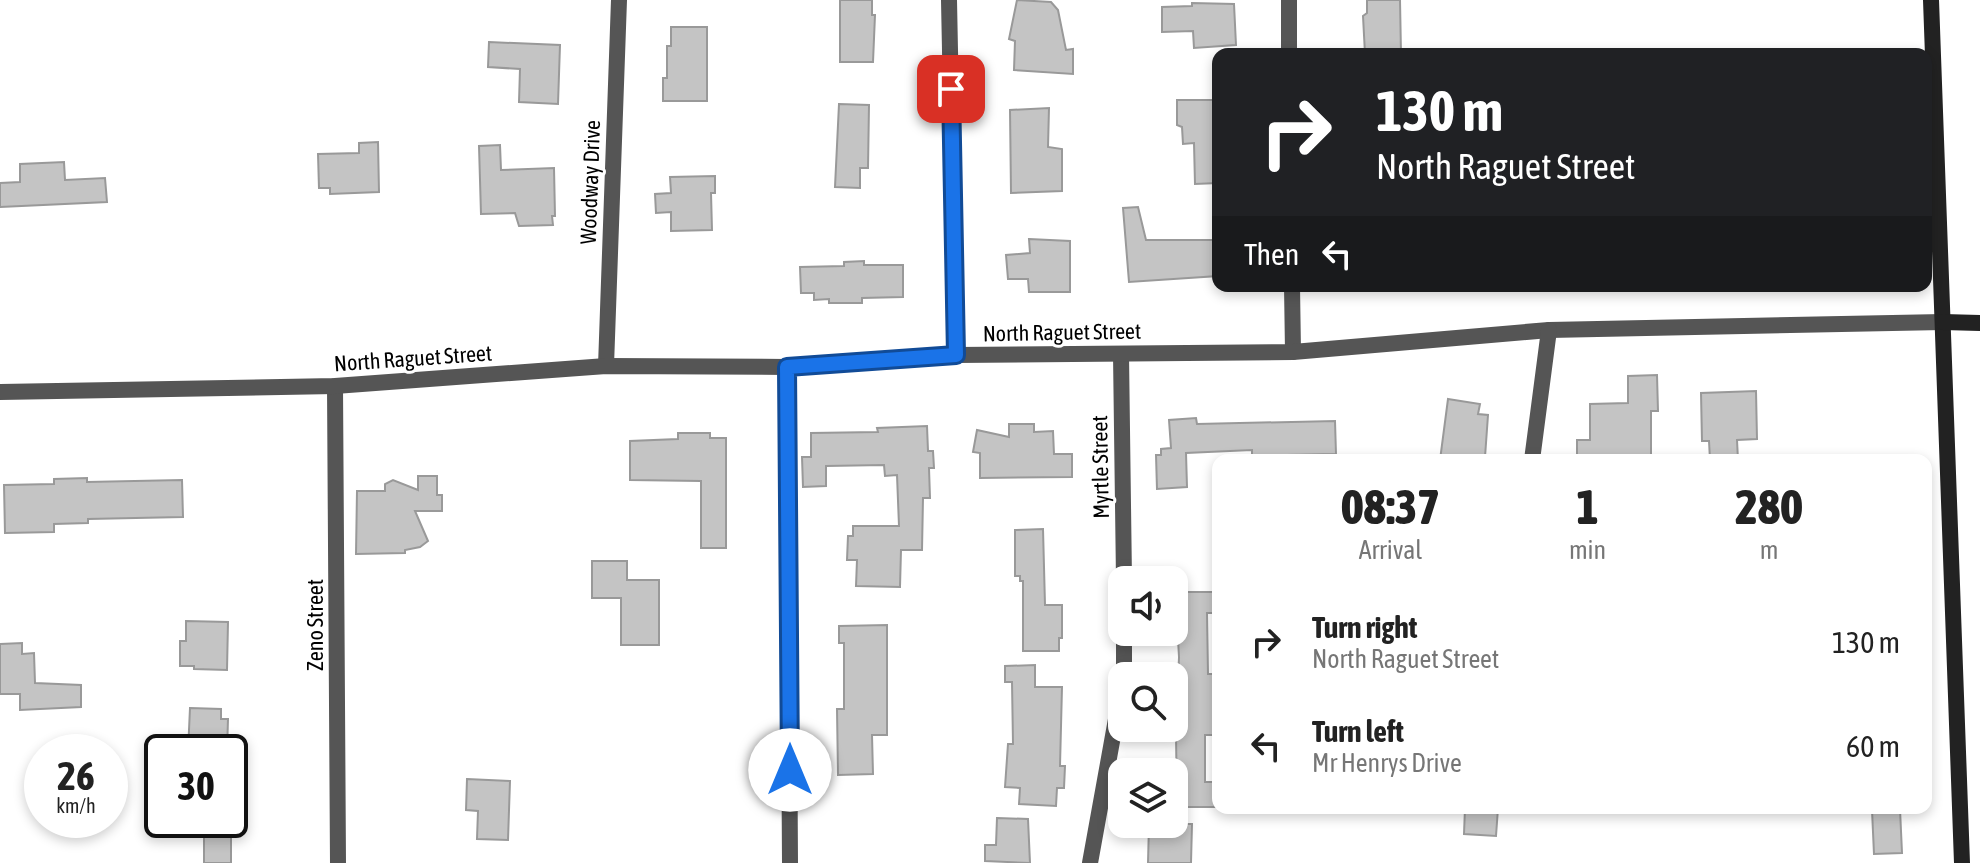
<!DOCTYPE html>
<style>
:root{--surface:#fff;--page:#f6f6f6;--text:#222;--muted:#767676}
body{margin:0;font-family:"Asap Condensed",sans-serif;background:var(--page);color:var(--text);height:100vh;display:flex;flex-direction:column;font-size:30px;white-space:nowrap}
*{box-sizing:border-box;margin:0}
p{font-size:26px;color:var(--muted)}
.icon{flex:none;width:44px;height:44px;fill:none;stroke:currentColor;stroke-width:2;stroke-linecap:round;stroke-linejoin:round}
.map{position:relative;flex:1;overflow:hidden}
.sheet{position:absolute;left:1212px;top:454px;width:720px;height:360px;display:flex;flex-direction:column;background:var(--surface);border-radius:16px;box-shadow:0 4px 12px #0003}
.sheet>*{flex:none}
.top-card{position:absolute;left:1212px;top:48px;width:720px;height:244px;border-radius:16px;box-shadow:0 4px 12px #0003;background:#202124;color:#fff;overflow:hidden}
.fabs{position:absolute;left:1108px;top:566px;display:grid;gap:16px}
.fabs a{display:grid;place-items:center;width:80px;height:80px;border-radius:16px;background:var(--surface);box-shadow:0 4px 12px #0003;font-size:40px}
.speed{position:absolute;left:24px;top:734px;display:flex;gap:16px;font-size:40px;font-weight:700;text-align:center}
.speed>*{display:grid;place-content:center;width:104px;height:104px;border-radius:50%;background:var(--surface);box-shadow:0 4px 12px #0003;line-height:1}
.speed small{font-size:20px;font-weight:400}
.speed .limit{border:4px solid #111;border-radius:12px;background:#fff;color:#111}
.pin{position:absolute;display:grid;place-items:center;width:68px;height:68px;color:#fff;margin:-34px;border-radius:16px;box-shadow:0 4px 12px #0006}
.me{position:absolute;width:88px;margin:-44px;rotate:0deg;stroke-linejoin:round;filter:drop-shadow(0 0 6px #0008)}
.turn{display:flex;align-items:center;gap:28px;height:168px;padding:0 32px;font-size:36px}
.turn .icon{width:104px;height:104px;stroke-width:2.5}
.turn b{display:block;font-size:56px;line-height:68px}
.then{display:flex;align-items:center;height:76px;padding:0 32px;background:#0003;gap:16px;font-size:30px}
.eta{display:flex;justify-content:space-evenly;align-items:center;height:136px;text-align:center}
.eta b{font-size:48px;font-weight:800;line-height:56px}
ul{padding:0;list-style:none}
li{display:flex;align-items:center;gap:24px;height:104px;padding:0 32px}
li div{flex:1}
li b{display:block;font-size:30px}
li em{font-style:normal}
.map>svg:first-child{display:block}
.building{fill:#c4c4c4;stroke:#999;stroke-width:2}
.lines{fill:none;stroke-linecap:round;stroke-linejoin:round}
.street{stroke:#555;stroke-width:16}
.secondary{stroke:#222;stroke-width:16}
.route-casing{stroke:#114b97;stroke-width:20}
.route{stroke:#1a73e8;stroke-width:14}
.labels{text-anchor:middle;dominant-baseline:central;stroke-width:6;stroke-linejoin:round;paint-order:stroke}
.street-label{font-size:22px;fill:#000;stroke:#fff}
</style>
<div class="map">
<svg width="1980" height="863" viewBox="0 0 1980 863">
<rect width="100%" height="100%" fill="#fff"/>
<g class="building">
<polygon points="840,0 872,0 872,15 875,15 873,62 840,62"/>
<polygon points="1017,0 1051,2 1058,10 1066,50 1073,49 1073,74 1014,70 1015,41 1009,39"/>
<polygon points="1367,0 1400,0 1401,54 1365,54 1363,16 1367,13"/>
<polygon points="1192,3 1234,4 1236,45 1194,48 1193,31 1162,32 1162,7 1192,6"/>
<polygon points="671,27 707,27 707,101 663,101 663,78 667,78 667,46 671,46"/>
<polygon points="489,42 560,45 558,104 519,102 520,69 488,67"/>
<polygon points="1177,100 1218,100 1218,183 1195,184 1194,143 1183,144 1182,127 1177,125"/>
<polygon points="839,104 869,105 868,168 860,168 860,188 835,187"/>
<polygon points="1049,108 1048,147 1062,149 1062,191 1011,193 1010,110"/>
<polygon points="378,142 379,192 330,194 330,188 319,188 318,154 359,153 359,143"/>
<polygon points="500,145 501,170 554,168 555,216 552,216 553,225 519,226 515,213 481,214 479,146"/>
<polygon points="64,162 65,180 105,178 107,202 0,207 0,183 20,182 20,164"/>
<polygon points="715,176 715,193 711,193 712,230 671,231 671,212 656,213 655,194 671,193 670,177"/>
<polygon points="1138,207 1146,240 1218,240 1218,276 1129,282 1123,208"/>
<polygon points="1029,239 1070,241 1070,292 1029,292 1028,279 1008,279 1006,255 1030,253"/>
<polygon points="864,261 864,265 903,265 903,297 862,298 862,303 829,303 829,299 814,300 814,293 801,293 800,267 844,266 844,262"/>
<polygon points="1657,375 1658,411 1651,411 1651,460 1577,460 1577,440 1590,440 1590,404 1628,403 1628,376"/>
<polygon points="1756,391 1757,439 1737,440 1738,460 1710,460 1709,441 1702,441 1701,393"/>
<polygon points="1448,399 1480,404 1478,414 1488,415 1485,457 1481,456 1480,460 1440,460"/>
<polygon points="1196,418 1197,424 1335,421 1336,454 1288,455 1288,460 1252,460 1252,450 1186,453 1187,487 1157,489 1156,455 1161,455 1161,449 1171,448 1169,420"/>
<polygon points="1009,424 1034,424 1034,432 1053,431 1054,454 1072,454 1072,477 980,478 980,453 973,452 977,430 1009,437"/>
<polygon points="927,426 928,451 933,451 934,468 929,468 930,498 923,498 922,550 901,550 900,587 856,586 857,560 847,560 848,536 853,536 853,526 899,526 897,475 885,476 884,465 826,466 826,486 803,487 802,457 811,457 811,433 878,432 877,428"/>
<polygon points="678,433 710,433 710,438 726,438 726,548 701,548 701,481 630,480 630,441 678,439"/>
<polygon points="418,476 437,476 437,495 442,495 442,511 415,511 428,541 420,547 405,550 405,553 356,554 357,491 385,491 385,484 393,480 418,490"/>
<polygon points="87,478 87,482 182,480 183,517 88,519 88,523 54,524 54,532 5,533 4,485 54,484 54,479"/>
<polygon points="1043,529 1045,605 1062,605 1062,638 1059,638 1059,651 1023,651 1023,581 1020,581 1020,576 1015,576 1015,530"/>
<polygon points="592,561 627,561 627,580 659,580 659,645 621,645 621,598 592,598"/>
<polygon points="1174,592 1213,592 1213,613 1207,613 1208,674 1214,674 1214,688 1218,688 1218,724 1215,724 1215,735 1205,735 1205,782 1216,782 1215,807 1177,807 1176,735 1179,657 1177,622 1174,622"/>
<polygon points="186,621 228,622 227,670 194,669 194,666 180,666 180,641 186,641"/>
<polygon points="887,625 887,735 872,735 873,774 838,775 837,709 844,709 844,643 839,643 839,626"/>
<polygon points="22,643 22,654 34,653 35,683 81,685 81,707 20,710 20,694 0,694 0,644"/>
<polygon points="1035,665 1035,687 1062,687 1060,766 1065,766 1064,788 1057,788 1056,806 1019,804 1020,788 1005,787 1008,744 1013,744 1012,682 1005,682 1005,666"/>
<polygon points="190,708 221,709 221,719 228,719 227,752 188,752"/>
<polygon points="467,779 510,781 508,840 477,839 478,811 466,810"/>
<polygon points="1465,808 1498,808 1496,836 1464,834"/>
<polygon points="1900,809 1902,853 1874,854 1872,810"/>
<polygon points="997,818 1028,819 1030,863 985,861 985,845 996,845"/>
<rect x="204" y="820" width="27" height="43"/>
<polygon points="1149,824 1192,824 1191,863 1148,863"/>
</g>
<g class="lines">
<g class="street">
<polyline points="949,0 956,355"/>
<polyline points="1289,0 1289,54"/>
<polyline points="1292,286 1293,352"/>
<polyline points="1121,354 1124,580"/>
<polyline points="606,366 619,0"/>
<polyline points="787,367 790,863"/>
<polyline points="335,386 338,863"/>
<polyline points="0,392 335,386 606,366 787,367 956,355 1293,352 1549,330 1943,322"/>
<polyline points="1532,460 1549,330"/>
<polyline points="1124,676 1124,632"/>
<polyline points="1090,863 1122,686"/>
</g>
<g class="secondary">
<polyline points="1931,0 1962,863"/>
<polyline points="1943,322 1980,323"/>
</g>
</g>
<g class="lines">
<defs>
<polyline id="route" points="790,770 787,367 956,355 951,89"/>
</defs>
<use href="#route" class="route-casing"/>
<use href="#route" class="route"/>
</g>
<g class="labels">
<g class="street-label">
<text transform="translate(590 182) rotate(-88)">Woodway Drive</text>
<text transform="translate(1062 332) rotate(-1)">North Raguet Street</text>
<text transform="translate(413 358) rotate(-4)">North Raguet Street</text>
<text transform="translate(1100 467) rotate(-91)">Myrtle Street</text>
<text transform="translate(315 625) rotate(-90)">Zeno Street</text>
</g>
</g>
</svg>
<div class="fabs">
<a><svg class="icon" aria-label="sound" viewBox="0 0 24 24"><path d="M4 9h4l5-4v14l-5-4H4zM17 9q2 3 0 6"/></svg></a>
<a><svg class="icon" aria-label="search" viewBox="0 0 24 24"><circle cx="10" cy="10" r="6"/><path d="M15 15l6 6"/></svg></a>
<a><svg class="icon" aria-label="layers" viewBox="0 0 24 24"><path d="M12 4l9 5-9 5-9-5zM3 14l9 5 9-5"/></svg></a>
</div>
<div class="speed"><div>26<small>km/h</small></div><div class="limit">30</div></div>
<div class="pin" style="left:951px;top:89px;background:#d93025"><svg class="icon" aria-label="arrive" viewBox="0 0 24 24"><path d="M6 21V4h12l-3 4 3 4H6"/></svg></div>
<svg class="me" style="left:790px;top:770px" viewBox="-20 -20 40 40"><circle r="19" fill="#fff"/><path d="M0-13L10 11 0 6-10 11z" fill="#1a73e8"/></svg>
<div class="top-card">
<div class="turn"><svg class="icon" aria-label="right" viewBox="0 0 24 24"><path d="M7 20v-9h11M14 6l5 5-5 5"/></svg><div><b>130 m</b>North Raguet Street</div></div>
<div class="then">Then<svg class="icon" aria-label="left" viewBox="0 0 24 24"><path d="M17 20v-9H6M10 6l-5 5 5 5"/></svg></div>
</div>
<section class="sheet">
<div class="eta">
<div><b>08:37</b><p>Arrival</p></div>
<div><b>1</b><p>min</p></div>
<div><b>280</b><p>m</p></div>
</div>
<ul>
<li><svg class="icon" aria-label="right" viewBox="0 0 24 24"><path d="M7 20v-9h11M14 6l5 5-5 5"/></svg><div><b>Turn right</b><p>North Raguet Street</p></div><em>130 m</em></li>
<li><svg class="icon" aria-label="left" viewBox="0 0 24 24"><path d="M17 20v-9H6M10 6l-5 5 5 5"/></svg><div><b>Turn left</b><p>Mr Henrys Drive</p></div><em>60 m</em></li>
</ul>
</section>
</div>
